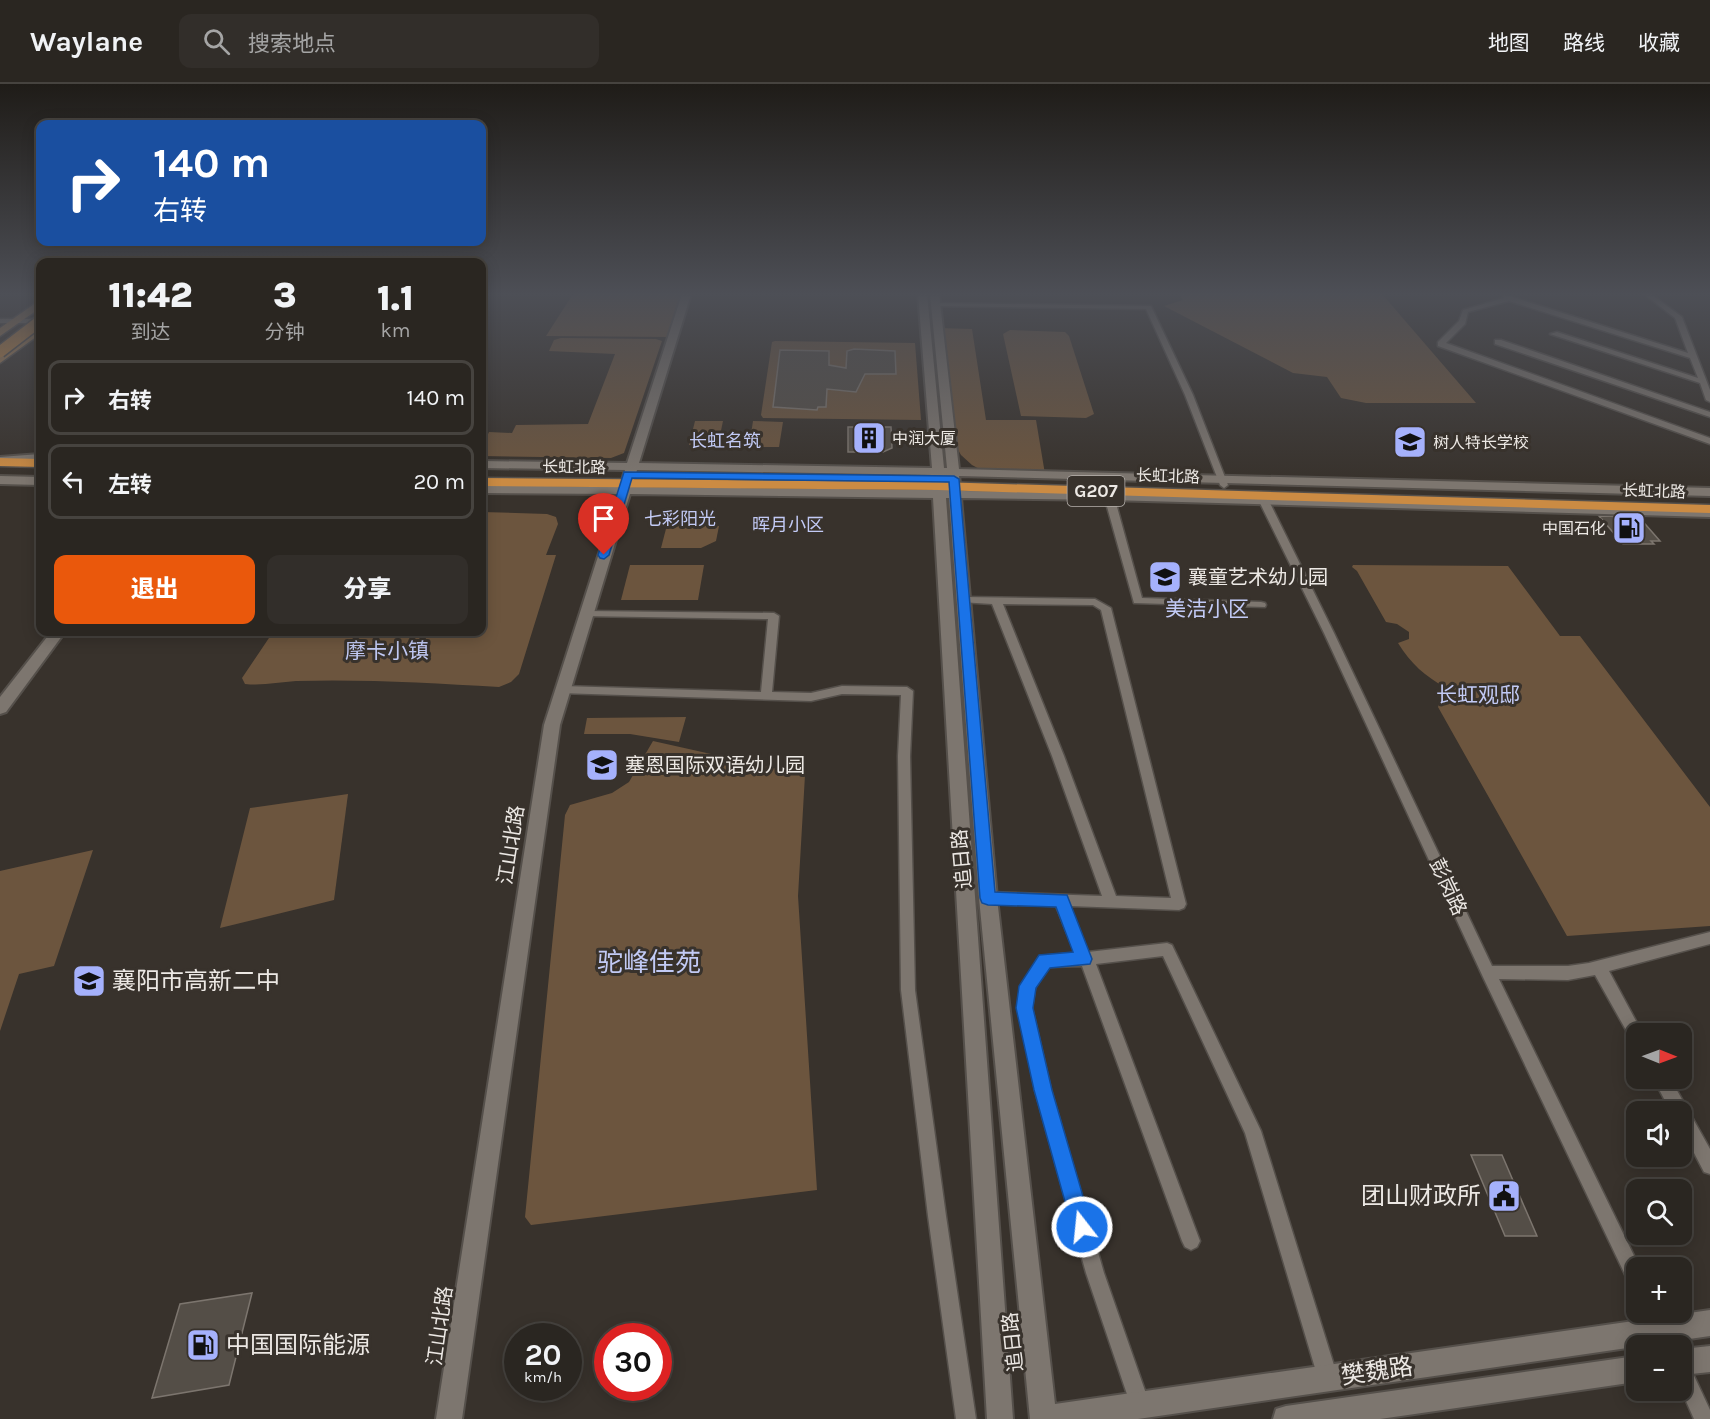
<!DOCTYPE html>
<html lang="zh">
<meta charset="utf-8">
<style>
:root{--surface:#2a2621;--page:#322e2a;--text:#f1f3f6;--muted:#a5a5a5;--line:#46433f;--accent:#ea580c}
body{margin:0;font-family:Karla,"Noto Sans SC",sans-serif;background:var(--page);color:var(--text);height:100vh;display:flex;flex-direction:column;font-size:22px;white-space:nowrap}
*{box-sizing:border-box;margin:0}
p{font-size:20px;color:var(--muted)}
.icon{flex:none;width:33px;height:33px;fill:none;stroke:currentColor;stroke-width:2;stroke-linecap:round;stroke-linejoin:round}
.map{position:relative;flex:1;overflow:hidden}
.side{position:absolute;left:36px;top:174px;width:450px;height:378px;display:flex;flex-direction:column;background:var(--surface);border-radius:12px;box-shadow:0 3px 15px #0003,0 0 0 2px var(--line)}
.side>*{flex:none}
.top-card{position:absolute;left:36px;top:36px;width:450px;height:126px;border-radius:12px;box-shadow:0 3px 15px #0003,0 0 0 2px var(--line);background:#1a4fa0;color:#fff;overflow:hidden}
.needle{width:39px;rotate:91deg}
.tools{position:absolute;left:1626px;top:939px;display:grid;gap:12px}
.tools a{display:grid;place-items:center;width:66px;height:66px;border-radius:12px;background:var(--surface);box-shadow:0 3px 15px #0003,0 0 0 2px var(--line);font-size:30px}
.speed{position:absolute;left:504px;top:1239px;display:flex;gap:12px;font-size:30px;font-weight:700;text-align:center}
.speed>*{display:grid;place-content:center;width:78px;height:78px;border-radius:50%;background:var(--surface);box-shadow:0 3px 15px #0003,0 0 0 2px var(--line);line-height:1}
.speed small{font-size:15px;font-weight:400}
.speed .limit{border:9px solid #d22;background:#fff;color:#111}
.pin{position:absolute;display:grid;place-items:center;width:51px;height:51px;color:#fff;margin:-62px -26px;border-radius:50% 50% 50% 0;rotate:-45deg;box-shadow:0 0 6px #0007}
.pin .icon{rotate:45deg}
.me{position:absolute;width:66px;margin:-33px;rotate:344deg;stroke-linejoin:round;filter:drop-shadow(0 0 4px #0008)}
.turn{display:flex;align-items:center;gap:21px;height:126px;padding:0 18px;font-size:27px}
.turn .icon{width:78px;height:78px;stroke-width:2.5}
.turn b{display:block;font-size:42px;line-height:51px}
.eta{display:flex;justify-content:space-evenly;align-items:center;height:102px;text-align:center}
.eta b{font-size:36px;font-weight:800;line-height:42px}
.button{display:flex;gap:12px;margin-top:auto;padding:12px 18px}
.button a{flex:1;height:69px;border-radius:12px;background:var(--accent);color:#fff;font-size:24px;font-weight:800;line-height:69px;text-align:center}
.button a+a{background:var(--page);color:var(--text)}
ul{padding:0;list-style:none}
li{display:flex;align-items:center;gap:18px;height:75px;margin:0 12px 9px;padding:0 6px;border:3px solid var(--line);border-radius:12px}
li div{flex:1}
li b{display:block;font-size:22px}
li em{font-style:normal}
header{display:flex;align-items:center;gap:36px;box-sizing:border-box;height:84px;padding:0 30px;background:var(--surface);border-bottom:2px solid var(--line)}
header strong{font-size:28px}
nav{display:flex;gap:33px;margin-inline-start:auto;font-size:21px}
.search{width:420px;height:54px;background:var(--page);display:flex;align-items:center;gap:15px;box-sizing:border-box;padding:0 21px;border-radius:12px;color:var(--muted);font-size:22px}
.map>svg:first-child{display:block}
.green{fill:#6c553e}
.building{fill:#544e47;stroke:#7c756e;stroke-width:1.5}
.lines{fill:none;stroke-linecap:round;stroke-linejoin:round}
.street-casing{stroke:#55504b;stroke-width:3}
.secondary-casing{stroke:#55504b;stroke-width:4}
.primary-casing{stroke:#55504b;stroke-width:3}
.highway-casing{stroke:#55504b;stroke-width:3}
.street{fill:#7d766f;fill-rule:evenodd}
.secondary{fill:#7d766f;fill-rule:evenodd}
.primary{fill:#ac8355;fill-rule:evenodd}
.highway{fill:#cb8b43;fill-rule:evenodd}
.highway-bridge-casing{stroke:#55504b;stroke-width:14;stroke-linecap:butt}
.highway-bridge{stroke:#cb8b43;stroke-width:11}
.route{fill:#1a73e8;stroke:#114b97;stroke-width:1.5}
.labels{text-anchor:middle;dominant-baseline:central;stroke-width:6;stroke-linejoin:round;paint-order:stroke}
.far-poi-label{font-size:16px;fill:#ece8e4;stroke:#38322c;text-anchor:start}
.far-street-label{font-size:16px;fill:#ece8e4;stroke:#38322c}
.far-neighbourhood-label{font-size:18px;fill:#c2caf5;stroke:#38322c}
.shield{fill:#38322c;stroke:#b6b1ad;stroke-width:1.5}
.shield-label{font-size:18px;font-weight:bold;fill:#ece8e4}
.poi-label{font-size:20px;fill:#ece8e4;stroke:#38322c;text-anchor:start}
.street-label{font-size:20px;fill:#ece8e4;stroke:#38322c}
.neighbourhood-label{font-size:21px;fill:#c2caf5;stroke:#38322c}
.near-poi-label{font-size:24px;fill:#ece8e4;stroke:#38322c;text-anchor:start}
.near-street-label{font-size:24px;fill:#ece8e4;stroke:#38322c}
.near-neighbourhood-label{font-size:26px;fill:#c2caf5;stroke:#38322c}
</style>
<header>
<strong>Waylane</strong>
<div class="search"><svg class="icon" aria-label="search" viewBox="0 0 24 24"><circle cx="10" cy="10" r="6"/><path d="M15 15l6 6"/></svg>搜索地点</div>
<nav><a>地图</a><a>路线</a><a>收藏</a></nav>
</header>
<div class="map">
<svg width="1710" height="1335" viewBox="0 0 1710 1335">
<rect width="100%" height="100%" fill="#38322c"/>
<g class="green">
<polygon points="573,210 686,210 672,253 546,252"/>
<polygon points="1180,210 1382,210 1476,319 1366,319 1341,314 1327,293 1293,289 1164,222 1183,216"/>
<polygon points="938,244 972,245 986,336 1036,336 1045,390 985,388 972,381 961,371 949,350"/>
<polygon points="1010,246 1065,248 1069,252 1094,330 1086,334 1021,332 1003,250"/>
<polygon points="561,254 656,255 662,257 624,369 611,374 482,372 482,363 489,348 512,349 516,341 588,340 615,270 549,267 554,256"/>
<polygon points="775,257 915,259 921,336 763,334 761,331 772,258"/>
<polygon points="695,337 723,337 718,361 689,361"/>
<polygon points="753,337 783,338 779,363 749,363"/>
<path d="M482,428L547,430L556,433L558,440L546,471H556L519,590L511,598L499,603C432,599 363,595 296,597C279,598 263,602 245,600L242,594L273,548H482Z"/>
<polygon points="667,441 719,442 716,457 701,464 661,464"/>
<polygon points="630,481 704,481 698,516 621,516"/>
<path d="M1353,481L1508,482L1560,552H1580L1710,723V842L1567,852L1438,623L1446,604C1425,592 1411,580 1398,559L1409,555V548L1397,540L1386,538L1357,487L1352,483Z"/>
<polygon points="686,633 679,658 630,650 584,650 587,634"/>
<polygon points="653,657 805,691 798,812 817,1106 531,1141 525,1133 565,731 570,721 612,709 629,698"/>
<polygon points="348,710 334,816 220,844 250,724"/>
<polygon points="93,766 54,882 19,890 0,947 0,787"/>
</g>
<g class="building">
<polygon points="854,265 895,267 896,290 865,290 856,308 827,305 826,323 818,323 817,326 773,323 780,266 829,267 829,281 846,284 847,267"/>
<polygon points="848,343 891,343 892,364 883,368 848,368"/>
<polygon points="1599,432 1639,433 1660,457 1651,457 1654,460 1623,460"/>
<polygon points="1471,1071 1502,1071 1537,1152 1505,1152"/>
<polygon points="252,1209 229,1301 152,1314 180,1220"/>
</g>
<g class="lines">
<defs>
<g id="street">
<polygon points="1503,210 1688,269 1675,234 1644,210 1651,210 1682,233 1710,306 1710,318 1706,316 1700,299 1550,250 1557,248 1698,294 1690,274 1509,217 1468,228 1465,240 1446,259 1710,354 1710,360 1438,262 1438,258 1459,237 1463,226 1504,214"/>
<polygon points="936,219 1151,222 1193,311 1228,401 1224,404 1220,401 1185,311 1146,225 934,222 933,221"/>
<rect x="0" y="235" width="40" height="4"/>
<polygon points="1495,256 1501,256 1710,328 1710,333 1495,260"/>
<polygon points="1261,408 1266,411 1334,549 1492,882 1568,882 1589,879 1710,848 1710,860 1609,887 1643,950 1636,950 1636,957 1631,955 1595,891 1568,896 1499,895 1640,1184 1636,1184 1636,1204 1630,1201 1483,893 1324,549 1256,411"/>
<polygon points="1109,409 1114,412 1142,514 1261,518 1265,519 1266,521 1265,523 1134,519 1104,412"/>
<path d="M964,513L1095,515L1111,524L1186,820L1184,824L1179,826L1070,822L1088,868L1167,859L1172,861L1261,1047L1338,1294L1335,1301L1328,1304L1321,1301L1318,1294L1245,1049L1163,872L1096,880L1200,1157L1197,1163L1191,1166L1185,1163L1182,1157L1082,882L1049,883L1035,904L1032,924L1051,1006L1104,1189L1150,1321L1147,1328L1140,1331L1133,1328L1086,1189L1035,1006L1018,924L1021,902L1040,872L1075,869L1056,822L988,820L983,818L981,814L983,810L988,808L1102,812L1052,672L992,520L960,518L959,516ZM1003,520L1093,521L1101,526L1171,814L1116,812L1064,672Z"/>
<polygon points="586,527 774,529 779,532 772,608 811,609 842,602 907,603 913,607 910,672 915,906 946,1132 976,1335 956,1335 928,1132 901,906 898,672 901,611 842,610 811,617 559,609 557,606 559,603 563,602 761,608 768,535 582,532 581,530 582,528"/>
<polygon points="1653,994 1670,994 1710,1065 1710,1090 1704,1088 1682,1046 1682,1028 1671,1028"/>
<polygon points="1644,1228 1663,1228 1678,1262 1659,1262"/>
<polygon points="1682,1278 1689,1281 1710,1326 1710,1335 1694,1335 1681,1306"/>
</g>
<g id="secondary">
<path d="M682,210H691L639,379L932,384L918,210H927L944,384H947L930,210H939L959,385L1710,404V412L959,392L961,407L1109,408L1710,425V433L1109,416L961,414L997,814L1055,1320L1710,1226V1252L1138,1335H1030L979,814L949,414H946L1013,1335H987L933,414L630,410L560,641L462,1335H436L544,641L618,410L482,409V401L620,403L625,386L482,384V377L627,379ZM637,386L932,391L933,406L632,403ZM944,392H947L948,406H945Z"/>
<polygon points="40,370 40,377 0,381 0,373"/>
<polygon points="0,392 40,393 40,401 0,400"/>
<polygon points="51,548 65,548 6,628 0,630 0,613"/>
<polygon points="1710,1262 1710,1288 1682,1291 1682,1265"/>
<polygon points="1636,1272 1636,1298 1380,1335 1273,1335 1276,1325 1286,1322"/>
</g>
<g id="primary">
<polygon points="40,216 40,224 0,252 0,244"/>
<polygon points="40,242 40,250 0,279 0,271"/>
</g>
<g id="highway">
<polygon points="0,374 40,375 40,383 0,382"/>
<polygon points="482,394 938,398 1710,421 1710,429 938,406 482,402"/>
</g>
</defs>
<use href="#street" class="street-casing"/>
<use href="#secondary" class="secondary-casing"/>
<use href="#primary" class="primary-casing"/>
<use href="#highway" class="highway-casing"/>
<use href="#street" class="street"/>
<use href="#secondary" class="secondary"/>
<use href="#primary" class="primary"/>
<use href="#highway" class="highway"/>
<defs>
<polyline id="highway-bridge" points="0,268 40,237"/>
</defs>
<use href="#highway-bridge" class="highway-bridge-casing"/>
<use href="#highway-bridge" class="highway-bridge"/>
</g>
<linearGradient id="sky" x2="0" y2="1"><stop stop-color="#1f1c18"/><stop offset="0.53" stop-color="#4d4f56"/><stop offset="1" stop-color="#4d4f56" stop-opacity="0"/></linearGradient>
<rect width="1710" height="396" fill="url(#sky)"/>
<polygon class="route" points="624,388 954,392 959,395 995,808 1067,811 1092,875 1090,880 1050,884 1036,904 1033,924 1052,1006 1092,1143 1089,1150 1082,1153 1075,1150 1072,1143 1034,1006 1016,924 1019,902 1039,871 1073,868 1056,823 988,821 982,819 980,814 949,398 632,394 609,471 604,475 600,474 598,471"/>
<defs>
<symbol id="building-square" viewBox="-11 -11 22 22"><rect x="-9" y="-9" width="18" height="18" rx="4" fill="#a5b1fc" stroke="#38322c"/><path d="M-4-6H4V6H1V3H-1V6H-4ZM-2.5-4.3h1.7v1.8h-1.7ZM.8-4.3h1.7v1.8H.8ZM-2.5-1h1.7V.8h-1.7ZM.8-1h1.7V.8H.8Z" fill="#111"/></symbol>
<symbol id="school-square" viewBox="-11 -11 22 22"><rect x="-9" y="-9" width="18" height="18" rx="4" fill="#a5b1fc" stroke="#38322c"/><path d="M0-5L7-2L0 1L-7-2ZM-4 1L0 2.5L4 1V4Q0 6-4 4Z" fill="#111"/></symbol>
<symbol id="fuel-square" viewBox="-11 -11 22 22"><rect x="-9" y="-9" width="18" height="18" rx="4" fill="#a5b1fc" stroke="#38322c"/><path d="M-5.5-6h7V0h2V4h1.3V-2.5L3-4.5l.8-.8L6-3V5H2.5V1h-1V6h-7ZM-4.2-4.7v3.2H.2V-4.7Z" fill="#111"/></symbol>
<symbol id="civic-square" viewBox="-11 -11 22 22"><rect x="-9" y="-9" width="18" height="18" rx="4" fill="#a5b1fc" stroke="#38322c"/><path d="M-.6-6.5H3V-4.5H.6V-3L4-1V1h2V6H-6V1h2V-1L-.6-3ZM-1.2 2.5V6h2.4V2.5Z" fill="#111"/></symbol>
</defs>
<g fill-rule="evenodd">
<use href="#building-square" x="850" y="335" width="38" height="38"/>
<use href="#school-square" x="1391" y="339" width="38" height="38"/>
<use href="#fuel-square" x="1610" y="425" width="38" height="38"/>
<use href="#school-square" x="1146" y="474" width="38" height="38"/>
<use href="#school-square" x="583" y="662" width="38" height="38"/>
<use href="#school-square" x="70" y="878" width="38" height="38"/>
<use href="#civic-square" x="1485" y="1093" width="38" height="38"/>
<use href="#fuel-square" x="184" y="1242" width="38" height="38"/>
</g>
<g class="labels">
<g class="far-poi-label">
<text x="892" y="354">中润大厦</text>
<text x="1433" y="358">树人特长学校</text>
<text x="1606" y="444" text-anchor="end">中国石化</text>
</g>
<g class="far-street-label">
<text transform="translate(574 383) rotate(1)">长虹北路</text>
<text transform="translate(1168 392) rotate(2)">长虹北路</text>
<text transform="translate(1654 407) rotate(2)">长虹北路</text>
</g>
<g class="far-neighbourhood-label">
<text x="725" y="357">长虹名筑</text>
<text x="680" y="435">七彩阳光</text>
<text x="788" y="441">晖月小区</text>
</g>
<rect class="shield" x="1067.5" y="392" width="57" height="30" rx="4.5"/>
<g class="shield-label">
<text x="1096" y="407">G207</text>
</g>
<g class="poi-label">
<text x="1188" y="493">襄童艺术幼儿园</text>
<text x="625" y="681">塞恩国际双语幼儿园</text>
</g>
<g class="street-label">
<text transform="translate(511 761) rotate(-81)">江山北路</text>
<text transform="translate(962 775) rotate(-95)">追日路</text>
<text transform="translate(1448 803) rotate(65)">彭岗路</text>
<text transform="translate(440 1242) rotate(-82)">江山北路</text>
<text transform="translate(1013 1258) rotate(-96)">追日路</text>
</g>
<g class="neighbourhood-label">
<text x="1207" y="525">美洁小区</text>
<text x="387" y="567">摩卡小镇</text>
<text x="1478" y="611">长虹观邸</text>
</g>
<g class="near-poi-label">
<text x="112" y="897">襄阳市高新二中</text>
<text x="1481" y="1112" text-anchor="end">团山财政所</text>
<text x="226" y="1261">中国国际能源</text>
</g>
<g class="near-street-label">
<text transform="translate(1377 1287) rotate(-8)">樊魏路</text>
</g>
<g class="near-neighbourhood-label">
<text x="649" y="878">驼峰佳苑</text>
</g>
</g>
</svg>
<div class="tools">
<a><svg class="needle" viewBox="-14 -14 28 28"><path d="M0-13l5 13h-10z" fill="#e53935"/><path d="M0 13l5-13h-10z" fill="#a5a5a5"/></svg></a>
<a><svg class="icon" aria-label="sound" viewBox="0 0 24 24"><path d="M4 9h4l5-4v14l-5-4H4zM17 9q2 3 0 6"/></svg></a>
<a><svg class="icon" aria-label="search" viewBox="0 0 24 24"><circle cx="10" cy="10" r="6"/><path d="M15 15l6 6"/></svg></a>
<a>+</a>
<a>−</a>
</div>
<div class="speed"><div>20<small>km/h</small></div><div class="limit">30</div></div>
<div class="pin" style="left:604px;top:471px;background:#d93025"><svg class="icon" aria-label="arrive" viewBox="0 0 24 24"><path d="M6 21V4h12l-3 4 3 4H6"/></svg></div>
<svg class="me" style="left:1082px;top:1143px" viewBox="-20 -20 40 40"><circle r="17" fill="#1a73e8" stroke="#fff" stroke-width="3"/><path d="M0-11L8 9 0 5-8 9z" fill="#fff"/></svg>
<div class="top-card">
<div class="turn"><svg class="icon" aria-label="right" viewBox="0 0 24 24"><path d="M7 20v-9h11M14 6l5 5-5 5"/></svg><div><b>140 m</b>右转</div></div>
</div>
<section class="side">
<div class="eta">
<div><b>11:42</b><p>到达</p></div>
<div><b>3</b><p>分钟</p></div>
<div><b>1.1</b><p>km</p></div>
</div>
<ul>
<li><svg class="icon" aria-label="right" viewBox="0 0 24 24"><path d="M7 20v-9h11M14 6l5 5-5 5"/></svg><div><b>右转</b></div><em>140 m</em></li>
<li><svg class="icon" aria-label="left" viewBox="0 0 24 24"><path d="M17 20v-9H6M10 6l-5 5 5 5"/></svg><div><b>左转</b></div><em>20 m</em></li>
</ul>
<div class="button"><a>退出</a><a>分享</a></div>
</section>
</div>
